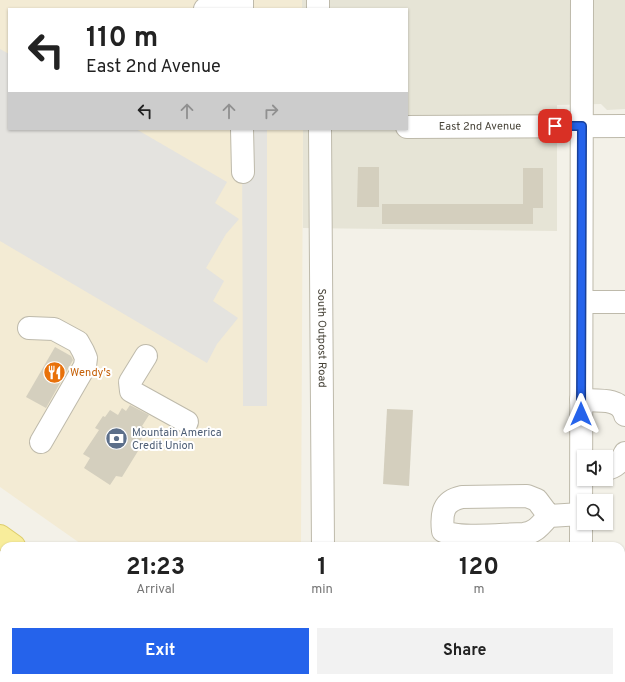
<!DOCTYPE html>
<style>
:root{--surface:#fff;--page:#f2f2f2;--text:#222;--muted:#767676;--accent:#2563eb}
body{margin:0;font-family:Overpass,sans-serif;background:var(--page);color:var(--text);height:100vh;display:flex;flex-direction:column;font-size:15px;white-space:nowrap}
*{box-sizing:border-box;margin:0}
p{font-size:13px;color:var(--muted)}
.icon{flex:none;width:22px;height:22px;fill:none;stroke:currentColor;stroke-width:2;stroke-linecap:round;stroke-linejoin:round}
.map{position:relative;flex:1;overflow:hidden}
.drawer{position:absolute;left:0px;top:542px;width:625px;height:140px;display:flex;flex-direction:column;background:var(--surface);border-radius:12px 12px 0 0;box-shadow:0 1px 3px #0004}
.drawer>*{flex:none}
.top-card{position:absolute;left:8px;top:8px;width:400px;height:122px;border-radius:0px;box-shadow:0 1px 3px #0004;background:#fff;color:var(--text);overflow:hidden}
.fabs{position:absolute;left:577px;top:450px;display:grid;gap:8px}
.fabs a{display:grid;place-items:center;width:36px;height:36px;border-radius:0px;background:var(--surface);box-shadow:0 1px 3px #0004;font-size:20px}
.pin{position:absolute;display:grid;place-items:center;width:34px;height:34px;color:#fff;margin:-17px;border-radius:8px;box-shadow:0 2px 6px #0006}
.me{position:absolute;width:44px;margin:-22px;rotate:0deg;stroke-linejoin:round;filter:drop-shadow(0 0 3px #0008)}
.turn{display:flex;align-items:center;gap:14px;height:84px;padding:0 12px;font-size:18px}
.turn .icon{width:52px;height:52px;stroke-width:2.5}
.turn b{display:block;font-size:28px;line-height:34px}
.lanes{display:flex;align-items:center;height:38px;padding:0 12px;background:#0003;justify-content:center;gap:20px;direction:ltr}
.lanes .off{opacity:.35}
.eta{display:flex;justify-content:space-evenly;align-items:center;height:68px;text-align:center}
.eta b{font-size:24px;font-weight:700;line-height:28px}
.primary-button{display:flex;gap:8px;margin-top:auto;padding:8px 12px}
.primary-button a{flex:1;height:46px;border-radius:0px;background:var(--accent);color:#fff;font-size:16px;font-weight:700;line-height:46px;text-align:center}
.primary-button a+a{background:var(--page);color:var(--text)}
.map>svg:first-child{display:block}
.residential{fill:#e6e4d6}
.commercial{fill:#f3ebd4}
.parking{fill:#e4e3df}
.building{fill:#d4cfbe}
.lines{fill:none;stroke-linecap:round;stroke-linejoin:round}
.minor-casing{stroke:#bebaab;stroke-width:24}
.major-casing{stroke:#ddcd6b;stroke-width:24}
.minor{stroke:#fff;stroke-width:22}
.major{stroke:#f8ed9b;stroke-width:22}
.route-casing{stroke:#184099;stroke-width:10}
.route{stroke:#2563eb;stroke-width:7}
.labels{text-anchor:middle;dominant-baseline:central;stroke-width:4;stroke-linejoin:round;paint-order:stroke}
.street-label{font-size:11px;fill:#464237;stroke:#fff}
.food-label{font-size:11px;fill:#c56008;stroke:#fff;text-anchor:start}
.service-label{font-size:11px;fill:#4e5e75;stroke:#fff;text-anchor:start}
</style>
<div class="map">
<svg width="625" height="682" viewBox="0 0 625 682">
<rect width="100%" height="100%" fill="#f3f1e8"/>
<polygon class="residential" points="302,0 625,0 625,109 607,110 601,104 557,105 557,231 303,228 303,129 407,129 407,9 302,9"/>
<polygon class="commercial" points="0,0 302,0 302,9 9,9 9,129 303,129 301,546 84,546 0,487"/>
<g class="parking">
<polygon points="0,49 9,54 9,129 136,129 227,182 215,203 239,219 226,234 206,268 224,281 213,301 238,318 217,344 207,363 0,241"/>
<polygon points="242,129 267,129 267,406 243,406"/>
</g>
<g class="building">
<polygon points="358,167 379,167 379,207 357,207"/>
<polygon points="523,168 543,168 543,208 533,208 533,224 382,224 382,204 523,204"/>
<polygon points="55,347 71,356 73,360 46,408 26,397"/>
<polygon points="130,405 149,415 142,426 147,430 135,449 138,451 122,477 116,476 110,485 84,468 90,458 83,454 99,430 95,428 103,416 105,417 110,410 118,415 122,408 126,411"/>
<polygon points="387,409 413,410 409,486 383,484"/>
</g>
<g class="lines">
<defs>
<g id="minor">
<polyline points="242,0 242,9"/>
<polyline points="318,0 318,9"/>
<polyline points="205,9 225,0"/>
<path id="s1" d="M407,127L625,126"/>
<polyline points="242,129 243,172"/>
<path id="s2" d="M320,129L323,546"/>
<polyline points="582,302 625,302"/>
<polyline points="29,328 54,329 78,342 83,351 86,358 85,366 41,442"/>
<polyline points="146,356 130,382 131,391 187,422"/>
<path d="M581,400C596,401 621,397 625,415"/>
<path d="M606,469C616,467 621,462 625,453"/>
<path d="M549,516C541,524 536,533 523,534C503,534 459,540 443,531C441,513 443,501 462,497L527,496L537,500L549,516L581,514"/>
<polyline points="581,546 582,0"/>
<polyline points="621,653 625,653"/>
<polyline points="324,678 324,682"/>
<polyline points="581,678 581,682"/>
</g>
<g id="major">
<polyline points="0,536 14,546"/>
<polyline points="0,631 4,633"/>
<polyline points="72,678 78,682"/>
<polyline points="212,678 218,682"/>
</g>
</defs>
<use href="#minor" class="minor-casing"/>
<use href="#major" class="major-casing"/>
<use href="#minor" class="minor"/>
<use href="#major" class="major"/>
</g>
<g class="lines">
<defs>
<polyline id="route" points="555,126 582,126 581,414"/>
</defs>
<use href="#route" class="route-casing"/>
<use href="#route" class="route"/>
</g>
<defs>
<symbol id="restaurant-disc" viewBox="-11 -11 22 22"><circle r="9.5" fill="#e8710a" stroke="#fff"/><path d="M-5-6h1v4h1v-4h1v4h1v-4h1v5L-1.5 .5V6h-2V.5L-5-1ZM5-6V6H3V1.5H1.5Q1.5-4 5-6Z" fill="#fff"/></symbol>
<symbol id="bank-disc" viewBox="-11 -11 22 22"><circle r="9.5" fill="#5c6f8a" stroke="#fff"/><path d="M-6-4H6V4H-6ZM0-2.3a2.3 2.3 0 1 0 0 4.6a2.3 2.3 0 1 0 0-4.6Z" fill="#fff"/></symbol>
</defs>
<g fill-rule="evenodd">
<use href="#restaurant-disc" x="42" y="360" width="25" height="25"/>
<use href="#bank-disc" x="104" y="426" width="25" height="25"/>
</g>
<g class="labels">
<g class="street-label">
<text stroke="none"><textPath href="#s1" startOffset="73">East 2nd Avenue</textPath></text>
<text stroke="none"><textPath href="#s2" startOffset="209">South Outpost Road</textPath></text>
</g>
<g class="food-label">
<text x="70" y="373">Wendy's</text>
</g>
<g class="service-label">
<text x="132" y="433">Mountain America<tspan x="132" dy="13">Credit Union</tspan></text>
</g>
</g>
</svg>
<div class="fabs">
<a><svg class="icon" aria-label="sound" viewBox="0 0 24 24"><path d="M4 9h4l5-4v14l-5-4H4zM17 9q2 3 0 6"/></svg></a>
<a><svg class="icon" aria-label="search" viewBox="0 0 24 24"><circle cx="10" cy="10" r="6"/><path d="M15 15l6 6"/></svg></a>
</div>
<div class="pin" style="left:555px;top:126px;background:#d93025"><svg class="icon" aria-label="arrive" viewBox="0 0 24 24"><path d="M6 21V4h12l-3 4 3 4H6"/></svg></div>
<svg class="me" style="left:581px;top:414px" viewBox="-20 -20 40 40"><path d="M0-17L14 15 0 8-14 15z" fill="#2563eb" stroke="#fff" stroke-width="4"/></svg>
<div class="top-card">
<div class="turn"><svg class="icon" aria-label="left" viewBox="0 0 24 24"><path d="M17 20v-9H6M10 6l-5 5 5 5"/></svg><div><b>110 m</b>East 2nd Avenue</div></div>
<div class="lanes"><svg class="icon" aria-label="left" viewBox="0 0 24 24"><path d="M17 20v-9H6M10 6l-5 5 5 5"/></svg><svg class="icon off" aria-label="ahead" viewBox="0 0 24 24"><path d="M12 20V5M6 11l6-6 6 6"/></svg><svg class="icon off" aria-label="ahead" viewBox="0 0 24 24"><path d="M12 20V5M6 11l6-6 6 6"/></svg><svg class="icon off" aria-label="right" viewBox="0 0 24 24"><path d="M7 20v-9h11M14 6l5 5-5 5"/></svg></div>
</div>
<section class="drawer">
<div class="eta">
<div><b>21:23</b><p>Arrival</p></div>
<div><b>1</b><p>min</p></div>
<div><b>120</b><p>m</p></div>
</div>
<div class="primary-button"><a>Exit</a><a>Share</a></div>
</section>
</div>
